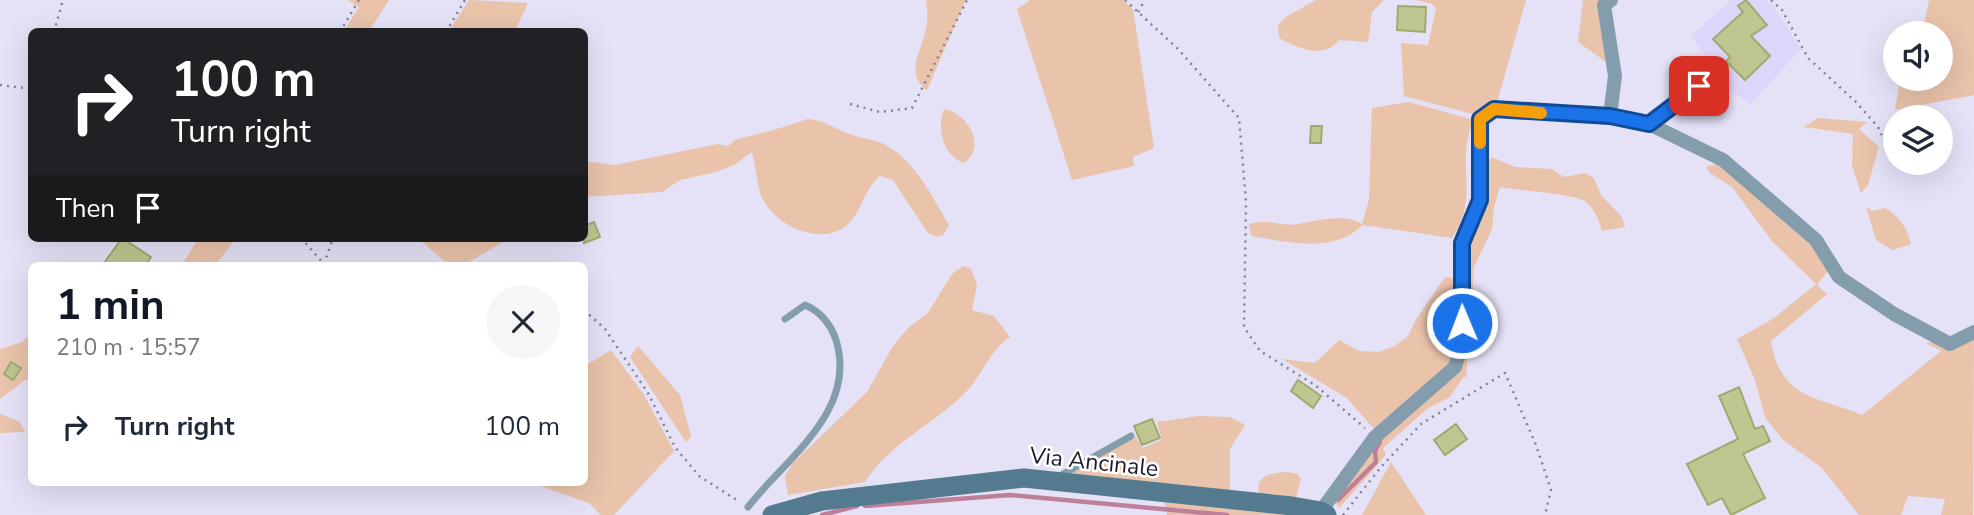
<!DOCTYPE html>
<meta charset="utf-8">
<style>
:root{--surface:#fff;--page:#f6f6f7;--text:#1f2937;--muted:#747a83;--accent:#111827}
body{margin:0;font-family:"Nunito Sans",sans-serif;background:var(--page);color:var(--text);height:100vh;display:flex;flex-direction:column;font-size:26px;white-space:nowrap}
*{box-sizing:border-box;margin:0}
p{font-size:23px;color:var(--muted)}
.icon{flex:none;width:38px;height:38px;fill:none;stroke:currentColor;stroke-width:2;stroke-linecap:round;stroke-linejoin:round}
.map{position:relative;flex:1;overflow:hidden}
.drawer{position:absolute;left:28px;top:262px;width:560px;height:224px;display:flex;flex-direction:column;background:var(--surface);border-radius:10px;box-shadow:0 7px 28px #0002}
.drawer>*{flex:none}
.hud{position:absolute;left:28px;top:28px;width:560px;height:214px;border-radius:10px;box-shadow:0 7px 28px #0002;background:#202124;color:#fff;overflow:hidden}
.fabs{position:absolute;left:1883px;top:21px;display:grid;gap:14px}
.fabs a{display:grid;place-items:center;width:70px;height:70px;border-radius:50%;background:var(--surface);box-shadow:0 7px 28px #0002;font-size:35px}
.pin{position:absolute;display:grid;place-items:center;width:60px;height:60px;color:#fff;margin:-30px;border-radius:14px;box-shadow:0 4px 10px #0006}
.me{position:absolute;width:77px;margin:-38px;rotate:359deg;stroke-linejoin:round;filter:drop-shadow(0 0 5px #0008)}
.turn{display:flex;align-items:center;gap:24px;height:147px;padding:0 28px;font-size:32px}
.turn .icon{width:91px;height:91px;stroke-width:2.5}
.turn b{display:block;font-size:49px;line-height:60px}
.then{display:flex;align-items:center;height:66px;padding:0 28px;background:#0003;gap:14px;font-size:26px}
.round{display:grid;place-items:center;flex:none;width:74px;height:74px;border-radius:37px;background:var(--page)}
.headline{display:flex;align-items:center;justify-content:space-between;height:119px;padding:0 28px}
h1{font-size:42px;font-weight:700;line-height:52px;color:var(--accent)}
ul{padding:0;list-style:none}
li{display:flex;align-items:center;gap:21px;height:91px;padding:0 28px}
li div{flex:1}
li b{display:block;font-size:26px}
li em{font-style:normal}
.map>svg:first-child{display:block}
.built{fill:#ddd6fa}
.green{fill:#e9c3aa}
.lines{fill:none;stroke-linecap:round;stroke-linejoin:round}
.stream{stroke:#bd8098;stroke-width:4.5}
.building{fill:#bfc690;stroke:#a1a973;stroke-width:2}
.path{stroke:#858195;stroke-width:2.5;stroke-dasharray:2 5;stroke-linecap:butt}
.service{stroke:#849dac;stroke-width:7}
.minor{stroke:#849dac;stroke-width:14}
.secondary{stroke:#547a90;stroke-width:19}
.route-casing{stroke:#114b97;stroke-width:18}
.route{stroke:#1a73e8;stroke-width:12}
.slow{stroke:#f59e0b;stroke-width:12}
.labels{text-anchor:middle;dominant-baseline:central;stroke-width:5;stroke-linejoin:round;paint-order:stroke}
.street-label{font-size:23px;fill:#1d182b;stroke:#fff}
</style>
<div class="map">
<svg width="1974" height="515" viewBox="0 0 1974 515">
<rect width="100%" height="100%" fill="#e5e1f6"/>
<polygon class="built" points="1731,0 1764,0 1772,4 1801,49 1751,104 1728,89 1691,36"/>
<g class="green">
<polygon points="348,0 389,0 369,31 344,31 359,7"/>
<polygon points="469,0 528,3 515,31 449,31"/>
<path d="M926,0H966L927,90C902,73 925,46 927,23C928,15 927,7 926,0Z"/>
<polygon points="1030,0 1123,0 1133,9 1154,148 1133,157 1134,166 1072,180 1017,9"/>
<path d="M1316,0H1384L1372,12L1368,42L1339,40C1324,60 1297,48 1279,38L1278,25L1286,17Z"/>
<polygon points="1416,0 1526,0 1496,106 1476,115 1404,96 1401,43 1428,45 1436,9 1432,4"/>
<polygon points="1583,0 1603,0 1606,62 1578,42"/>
<polygon points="1929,0 1974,0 1974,95 1895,110 1900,79 1941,79 1941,33 1922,33"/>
<circle cx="1688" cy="73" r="13"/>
<path d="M1409,102L1474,120C1454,164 1481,195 1452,238L1363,225C1332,254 1289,242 1251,236L1249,224C1271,218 1281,227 1298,224C1319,221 1344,213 1362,224L1369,200L1372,108Z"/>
<path d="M944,109C968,113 987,147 964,163C944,157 936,129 944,109Z"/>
<polygon points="1818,118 1867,122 1859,129 1879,147 1868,185 1861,193 1852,166 1853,134 1804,127"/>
<path d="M807,119C823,120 832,127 847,133C860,139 878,139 889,147C918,165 932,197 949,225L943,235L937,237L928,233L893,180L880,176C864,189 862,212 847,225C820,248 772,224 761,195C756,182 756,166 752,152L734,165L716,172L680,180L662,192L585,197V161L615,165L718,144L728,146L737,139C760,134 783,128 807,119Z"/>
<path d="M1492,157L1515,167L1552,169L1564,177L1585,173L1594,178L1601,195L1622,217L1625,227L1602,231C1599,220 1595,210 1586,202C1574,193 1519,191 1500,187L1494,207L1492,229L1474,267L1466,379L1464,376L1450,397L1427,409L1383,448L1386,454L1381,461L1339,508L1334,501L1381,437L1347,398L1282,359L1315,363L1339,340L1359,351L1379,352L1395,346L1408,336L1415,321L1445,277L1452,278L1460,286L1478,216L1487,162Z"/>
<path d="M1718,163L1791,219L1827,263V272L1817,285L1827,294L1771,341C1781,400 1816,396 1862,415L1941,351L1926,343L1974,335L1973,515H1941L1945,499L1908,496L1901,515H1859L1822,468L1782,439L1765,417L1755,380L1737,339L1774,318L1816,284L1772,241L1732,187L1710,173L1706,167Z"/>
<path d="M1866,207L1872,211L1885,208C1899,216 1908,229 1911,244L1893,250L1876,240Z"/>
<polygon points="203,238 236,238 215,266 181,266 197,241"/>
<polygon points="418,238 510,238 462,266 444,261"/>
<path d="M963,266L971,269L977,285L972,310L994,316L1010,337C991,348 982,376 966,392C935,424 889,443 865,482L788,495L785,476L792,464L867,392L893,346L908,328L928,313L952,274Z"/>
<polygon points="31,334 31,381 25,380 0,399 0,349 22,342"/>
<polygon points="638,346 680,395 691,436 686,442 630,357"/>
<polygon points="611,350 644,395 674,451 614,515 601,515 589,503 532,483 584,483 585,366"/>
<polygon points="0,414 19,421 25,432 0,433"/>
<polygon points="1199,416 1230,417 1245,425 1230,449 1230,495 1068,476 1093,458 1136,437 1142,448 1162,440 1157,422"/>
<polygon points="1391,462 1426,515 1362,515"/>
<path d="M1287,472L1297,474L1301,479L1296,498L1260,496C1253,476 1270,473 1287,472Z"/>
<polygon points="1164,501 1284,515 1167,515"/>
</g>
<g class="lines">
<g class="stream">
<polyline points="1338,500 1376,462 1375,451 1380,442"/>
<polyline points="865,506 1010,495 1227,515"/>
<polyline points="822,515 857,506"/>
</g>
</g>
<g class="building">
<polygon points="1746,0 1767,25 1751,36 1770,56 1745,80 1726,61 1730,57 1713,39 1743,12 1738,6"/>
<polygon points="1398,6 1426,7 1425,32 1397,30"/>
<polygon points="1311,126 1322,126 1321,143 1310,143"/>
<polygon points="594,222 600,237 584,243 584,226"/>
<polygon points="122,238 151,257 145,266 102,266"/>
<polygon points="11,362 21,368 13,380 4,374"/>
<polygon points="1298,380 1321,396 1313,408 1291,391"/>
<polygon points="1739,387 1755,429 1763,426 1770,441 1743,454 1765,498 1731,515 1722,498 1708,505 1687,464 1738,439 1719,396"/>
<polygon points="1152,419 1160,438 1142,445 1134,426"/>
<polygon points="1456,424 1467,439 1445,455 1434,440"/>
</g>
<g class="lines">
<g class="path">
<polyline points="1125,0 1178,49 1239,118 1246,202 1244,327 1260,351 1315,385 1365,428"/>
<polyline points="1771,0 1782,10 1808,58 1856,102 1878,127 1887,147"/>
<polyline points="1138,12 1145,0"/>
<polyline points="54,32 63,0"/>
<polyline points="340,32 359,0"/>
<polyline points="446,32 465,0"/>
<polyline points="0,85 32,89"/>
<polyline points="850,104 880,112 912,108 967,0"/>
<polyline points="301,238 324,264 336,266"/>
<polyline points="324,264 333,238"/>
<polyline points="584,310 605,329 648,393 675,447 699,476 740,502"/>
<polyline points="1343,515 1381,467 1421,424 1505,373 1536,445 1551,490 1545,515"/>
</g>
<g class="service">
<polyline points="1649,124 1721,69"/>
<polyline points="1056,478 1131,436"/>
<path d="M748,507C786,458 858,411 836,340C831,325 821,312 805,305L785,319"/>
</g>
<g class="minor">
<polyline points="1610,116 1615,76 1604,5 1611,0"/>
<polyline points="1321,511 1375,437 1455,367 1462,343 1462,243 1480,200 1480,119 1494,109 1610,116 1649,124 1723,160 1816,240 1839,277 1894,314 1950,344 1974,332"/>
</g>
<polyline class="secondary" points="772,515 822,501 1024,478 1292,506 1321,511 1327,515"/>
</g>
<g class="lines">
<defs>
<polyline id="route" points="1462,323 1462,243 1480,200 1480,119 1494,109 1610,116 1649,124 1699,86"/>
</defs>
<use href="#route" class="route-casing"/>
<use href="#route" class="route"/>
<polyline class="slow" points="1480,143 1480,119 1494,109 1541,113"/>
</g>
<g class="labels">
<g class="street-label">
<text transform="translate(1094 462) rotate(6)">Via Ancinale</text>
</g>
</g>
</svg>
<div class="fabs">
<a><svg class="icon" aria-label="sound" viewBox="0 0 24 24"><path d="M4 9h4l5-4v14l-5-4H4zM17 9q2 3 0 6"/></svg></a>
<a><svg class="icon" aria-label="layers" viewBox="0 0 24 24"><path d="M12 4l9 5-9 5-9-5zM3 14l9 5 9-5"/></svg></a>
</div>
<div class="pin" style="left:1699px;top:86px;background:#d93025"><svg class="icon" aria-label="arrive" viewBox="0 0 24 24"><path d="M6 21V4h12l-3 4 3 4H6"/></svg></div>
<svg class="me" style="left:1462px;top:323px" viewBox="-20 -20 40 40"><circle r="17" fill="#1a73e8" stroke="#fff" stroke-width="3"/><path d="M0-11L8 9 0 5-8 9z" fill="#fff"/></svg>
<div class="hud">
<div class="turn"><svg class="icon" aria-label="right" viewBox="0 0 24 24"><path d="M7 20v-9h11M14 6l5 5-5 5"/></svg><div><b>100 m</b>Turn right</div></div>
<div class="then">Then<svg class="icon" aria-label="arrive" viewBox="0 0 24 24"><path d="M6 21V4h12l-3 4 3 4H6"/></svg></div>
</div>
<section class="drawer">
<div class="headline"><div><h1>1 min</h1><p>210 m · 15:57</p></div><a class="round"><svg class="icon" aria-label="close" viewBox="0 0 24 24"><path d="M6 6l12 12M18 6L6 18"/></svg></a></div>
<ul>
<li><svg class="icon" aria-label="right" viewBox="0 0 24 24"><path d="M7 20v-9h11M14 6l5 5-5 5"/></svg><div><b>Turn right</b></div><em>100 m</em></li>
</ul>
</section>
</div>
